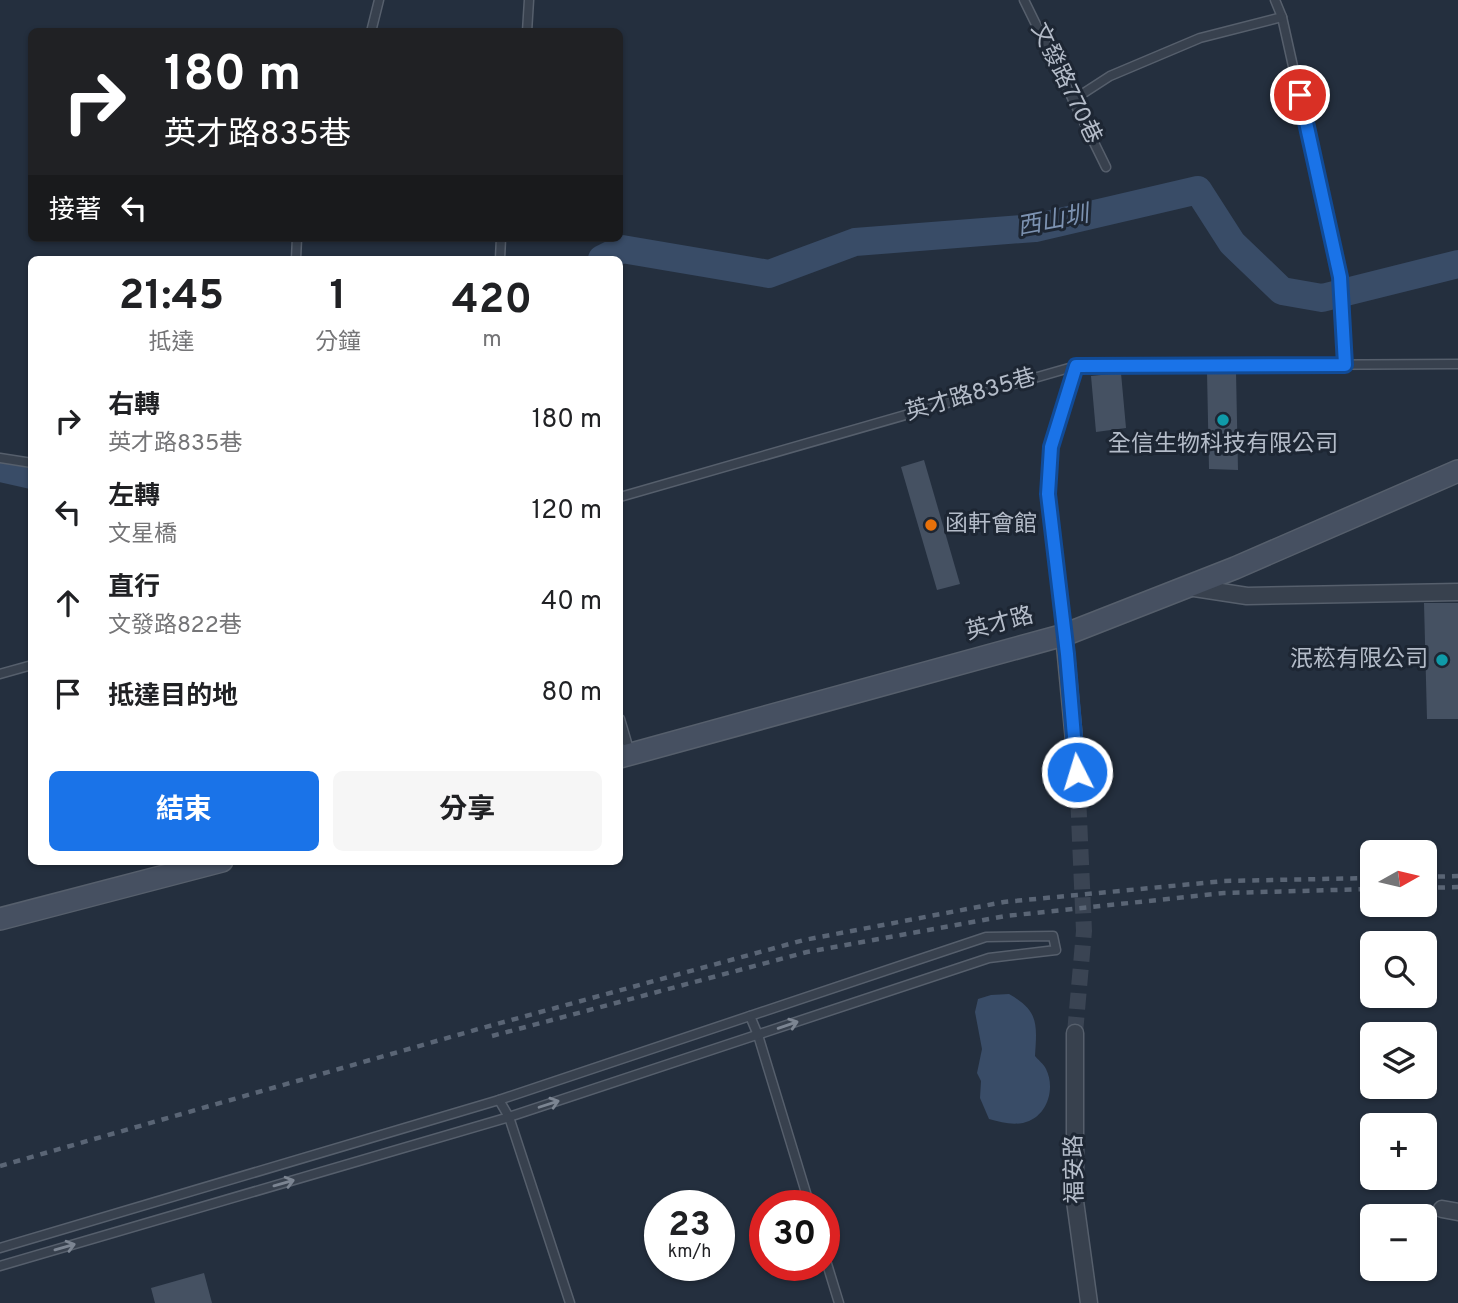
<!DOCTYPE html>
<html lang="zh-TW">
<meta charset="utf-8">
<style>
:root{--surface:#fff;--page:#f6f6f6;--text:#202124;--muted:#757577;--accent:#1a73e8}
body{margin:0;font-family:Overpass,"Noto Sans TC",sans-serif;background:var(--page);color:var(--text);height:100vh;display:flex;flex-direction:column;font-size:26px;white-space:nowrap}
*{box-sizing:border-box;margin:0}
p{font-size:23px;color:var(--muted)}
.icon{flex:none;width:38px;height:38px;fill:none;stroke:currentColor;stroke-width:2;stroke-linecap:round;stroke-linejoin:round}
.map{position:relative;flex:1;overflow:hidden}
.sheet{position:absolute;left:28px;top:256px;width:595px;height:609px;display:flex;flex-direction:column;background:var(--surface);border-radius:10px;box-shadow:0 2px 5px #0004}
.sheet>*{flex:none}
.hud{position:absolute;left:28px;top:28px;width:595px;height:214px;border-radius:10px;box-shadow:0 2px 5px #0004;background:#202124;color:#fff;overflow:hidden}
.needle{width:46px;rotate:82deg}
.buttons{position:absolute;left:1360px;top:840px;display:grid;gap:14px}
.buttons a{display:grid;place-items:center;width:77px;height:77px;border-radius:10px;background:var(--surface);box-shadow:0 2px 5px #0004;font-size:35px}
.speed{position:absolute;left:644px;top:1190px;display:flex;gap:14px;font-size:35px;font-weight:700;text-align:center}
.speed>*{display:grid;place-content:center;width:91px;height:91px;border-radius:50%;background:var(--surface);box-shadow:0 2px 5px #0004;line-height:1}
.speed small{font-size:18px;font-weight:400}
.speed .limit{border:10px solid #d22;background:#fff;color:#111}
.pin{position:absolute;display:grid;place-items:center;width:60px;height:60px;color:#fff;margin:-30px;border:4px solid #fff;border-radius:50%;box-shadow:0 2px 7px #0007}
.me{position:absolute;width:77px;margin:-38px;rotate:355deg;stroke-linejoin:round;filter:drop-shadow(0 0 5px #0008)}
.turn{display:flex;align-items:center;gap:24px;height:147px;padding:0 21px;font-size:32px}
.turn .icon{width:91px;height:91px;stroke-width:2.5}
.turn b{display:block;font-size:49px;line-height:60px}
.then{display:flex;align-items:center;height:66px;padding:0 21px;background:#0003;gap:14px;font-size:26px}
.eta{display:flex;justify-content:space-evenly;align-items:center;height:119px;text-align:center}
.eta b{font-size:42px;font-weight:700;line-height:49px}
.button{display:flex;gap:14px;margin-top:auto;padding:14px 21px}
.button a{flex:1;height:80px;border-radius:10px;background:var(--accent);color:#fff;font-size:28px;font-weight:700;line-height:80px;text-align:center}
.button a+a{background:var(--page);color:var(--text)}
ul{padding:0;list-style:none}
li{display:flex;align-items:center;gap:21px;height:91px;padding:0 21px}
li div{flex:1}
li b{display:block;font-size:26px}
li em{font-style:normal}
.map>svg:first-child{display:block}
.water{fill:#394c67}
.lines{fill:none;stroke-linecap:round;stroke-linejoin:round}
.river{stroke:#394c67;stroke-width:28}
.building{fill:#455162}
.street-tunnel{stroke:#3a4453;stroke-width:16;stroke-dasharray:16 8;stroke-linecap:butt}
.lane-casing{stroke:#565f6c;stroke-width:11}
.street-casing{stroke:#565f6c;stroke-width:19}
.secondary-casing{stroke:#565f6c;stroke-width:24}
.lane{stroke:#38414e;stroke-width:8}
.street{stroke:#38414e;stroke-width:16}
.secondary{stroke:#465061;stroke-width:21}
.rail{stroke:#5a6575;stroke-width:4.5;stroke-dasharray:7 7;stroke-linecap:butt}
.oneway{stroke:#7c8592}
.route-casing{stroke:#114b97;stroke-width:18}
.route{stroke:#1a73e8;stroke-width:12}
.culture-dot{fill:#0f9aa8;stroke:#1d2633;stroke-width:2.5}
.food-dot{fill:#e8710a;stroke:#1d2633;stroke-width:2.5}
.labels{text-anchor:middle;dominant-baseline:central;stroke-width:6;stroke-linejoin:round;paint-order:stroke}
.street-label{font-size:23px;fill:#b4bcc9;stroke:#1d2633}
.poi-label{font-size:23px;fill:#b4bcc9;stroke:#1d2633}
.water-label{font-size:24px;font-style:italic;fill:#7c92b1;stroke:#1d2633}
</style>
<div class="map">
<svg width="1458" height="1303" viewBox="0 0 1458 1303">
<rect width="100%" height="100%" fill="#242f3e"/>
<path class="water" d="M1009,994C1039,1011 1037,1024 1035,1056C1038,1060 1044,1064 1046,1069C1056,1089 1047,1118 1023,1123C1010,1125 1001,1122 989,1119L980,1098L981,1081L977,1073L982,1049L975,1012L978,999L991,995Z"/>
<g class="lines">
<g class="river">
<polyline points="602,259 622,249 769,274 855,242 1035,228 1198,190 1232,243 1282,291 1322,298 1458,264"/>
<polyline points="0,468 32,475"/>
</g>
</g>
<g class="building">
<polygon points="1207,372 1236,372 1238,470 1209,469"/>
<polygon points="1121,373 1126,428 1096,432 1091,376"/>
<polygon points="924,460 960,584 937,590 901,467"/>
<polygon points="1424,603 1458,603 1458,719 1427,719"/>
<polygon points="204,1273 212,1303 155,1303 151,1288"/>
</g>
<g class="lines">
<polyline class="street-tunnel" points="1075,1033 1084,931 1077,772"/>
<defs>
<g id="lane">
<polyline points="1024,0 1106,167"/>
<polyline points="1275,0 1282,17 1340,277 1345,365"/>
<polyline points="371,32 379,0"/>
<polyline points="527,32 529,0"/>
<polyline points="1073,100 1110,76 1200,38 1282,17"/>
<polyline points="296,259 297,238"/>
<polyline points="500,259 501,238"/>
<polyline points="0,458 32,463"/>
<polyline points="620,497 1076,366 1458,364"/>
<polyline points="1064,635 1048,494 1050,447 1076,366"/>
<polyline points="0,674 32,665"/>
<polyline points="620,719 630,753"/>
<polyline points="750,1016 758,1035 810,1206"/>
<polyline points="499,1100 509,1117 570,1303"/>
<polyline points="0,1248 499,1100 986,937 1053,936 1056,950 989,958 509,1117 0,1266"/>
<polyline points="824,1254 839,1303"/>
</g>
<g id="street">
<polyline points="1188,587 1247,596 1458,592"/>
<polyline points="1064,635 1077,772"/>
<polyline points="1075,1033 1075,1201 1089,1303"/>
<polyline points="1442,1209 1458,1212"/>
</g>
<g id="secondary">
<polyline points="620,757 1064,635 1235,568 1458,471"/>
<polyline points="0,919 222,861"/>
</g>
</defs>
<use href="#lane" class="lane-casing"/>
<use href="#street" class="street-casing"/>
<use href="#secondary" class="secondary-casing"/>
<use href="#lane" class="lane"/>
<use href="#street" class="street"/>
<use href="#secondary" class="secondary"/>
<g class="rail">
<polyline points="1424,877 1458,876"/>
<polyline points="1424,888 1458,887"/>
<polyline points="492,1036 807,952 1006,916 1224,893 1372,889"/>
<polyline points="0,1166 482,1028 804,940 1004,902 1224,881 1372,878"/>
</g>
</g>
<defs><path id="oneway-shaft" d="M-6 0H5M1.5-3L5.5 0L1.5 3" fill="none" stroke-width="1.6" stroke-linecap="round" stroke-linejoin="round" transform="scale(1.75)"/></defs>
<g class="oneway">
<use href="#oneway-shaft" transform="translate(788 1025) rotate(-19)"/>
<use href="#oneway-shaft" transform="translate(549 1104) rotate(-18)"/>
<use href="#oneway-shaft" transform="translate(284 1183) rotate(-16)"/>
<use href="#oneway-shaft" transform="translate(65 1247) rotate(-16)"/>
</g>
<g class="lines">
<defs>
<polyline id="route" points="1077,772 1067,654 1048,494 1051,447 1076,366 1345,365 1340,277 1300,95"/>
</defs>
<use href="#route" class="route-casing"/>
<use href="#route" class="route"/>
</g>
<g class="culture-dot">
<circle cx="1223" cy="420" r="7"/>
<circle cx="1442" cy="660" r="7"/>
</g>
<circle class="food-dot" cx="931" cy="525" r="7"/>
<g class="labels">
<g class="street-label">
<text transform="translate(1065 84) rotate(64)">文發路770巷</text>
<text transform="translate(971 396) rotate(-16)">英才路835巷</text>
<text transform="translate(1000 625) rotate(-15)">英才路</text>
<text transform="translate(1076 1169) rotate(-91)">福安路</text>
</g>
<g class="poi-label">
<text x="1223" y="445">全信生物科技有限公司</text>
<text x="945" y="525" text-anchor="start">函軒會館</text>
<text x="1428" y="660" text-anchor="end">泯菘有限公司</text>
</g>
<g class="water-label">
<text transform="translate(1053 222) rotate(-11)">西山圳</text>
</g>
</g>
</svg>
<div class="buttons">
<a><svg class="needle" viewBox="-14 -14 28 28"><path d="M0-13l5 13h-10z" fill="#e53935"/><path d="M0 13l5-13h-10z" fill="#757577"/></svg></a>
<a><svg class="icon" aria-label="search" viewBox="0 0 24 24"><circle cx="10" cy="10" r="6"/><path d="M15 15l6 6"/></svg></a>
<a><svg class="icon" aria-label="layers" viewBox="0 0 24 24"><path d="M12 4l9 5-9 5-9-5zM3 14l9 5 9-5"/></svg></a>
<a>+</a>
<a>−</a>
</div>
<div class="speed"><div>23<small>km/h</small></div><div class="limit">30</div></div>
<div class="pin" style="left:1300px;top:95px;background:#d93025"><svg class="icon" aria-label="arrive" viewBox="0 0 24 24"><path d="M6 21V4h12l-3 4 3 4H6"/></svg></div>
<svg class="me" style="left:1077px;top:772px" viewBox="-20 -20 40 40"><circle r="17" fill="#1a73e8" stroke="#fff" stroke-width="3"/><path d="M0-11L8 9 0 5-8 9z" fill="#fff"/></svg>
<div class="hud">
<div class="turn"><svg class="icon" aria-label="right" viewBox="0 0 24 24"><path d="M7 20v-9h11M14 6l5 5-5 5"/></svg><div><b>180 m</b>英才路835巷</div></div>
<div class="then">接著<svg class="icon" aria-label="left" viewBox="0 0 24 24"><path d="M17 20v-9H6M10 6l-5 5 5 5"/></svg></div>
</div>
<section class="sheet">
<div class="eta">
<div><b>21:45</b><p>抵達</p></div>
<div><b>1</b><p>分鐘</p></div>
<div><b>420</b><p>m</p></div>
</div>
<ul>
<li><svg class="icon" aria-label="right" viewBox="0 0 24 24"><path d="M7 20v-9h11M14 6l5 5-5 5"/></svg><div><b>右轉</b><p>英才路835巷</p></div><em>180 m</em></li>
<li><svg class="icon" aria-label="left" viewBox="0 0 24 24"><path d="M17 20v-9H6M10 6l-5 5 5 5"/></svg><div><b>左轉</b><p>文星橋</p></div><em>120 m</em></li>
<li><svg class="icon" aria-label="ahead" viewBox="0 0 24 24"><path d="M12 20V5M6 11l6-6 6 6"/></svg><div><b>直行</b><p>文發路822巷</p></div><em>40 m</em></li>
<li><svg class="icon" aria-label="arrive" viewBox="0 0 24 24"><path d="M6 21V4h12l-3 4 3 4H6"/></svg><div><b>抵達目的地</b></div><em>80 m</em></li>
</ul>
<div class="button"><a>結束</a><a>分享</a></div>
</section>
</div>
